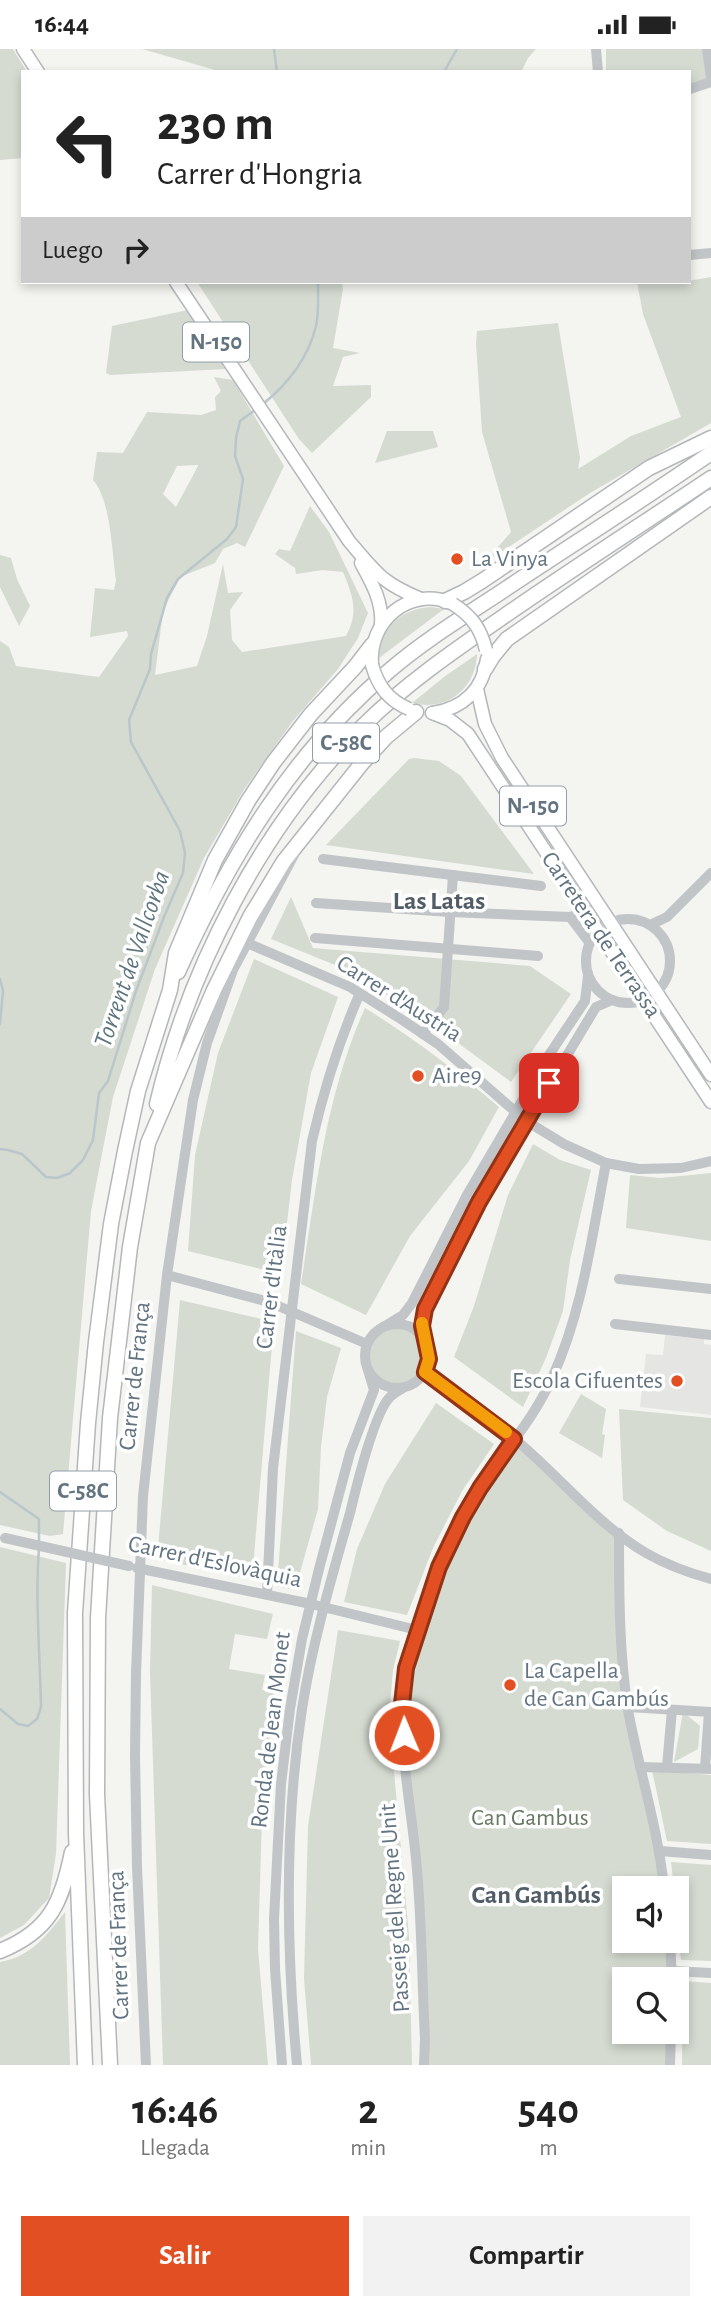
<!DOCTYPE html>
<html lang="es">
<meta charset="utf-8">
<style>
:root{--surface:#fff;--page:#f2f2f2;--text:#222;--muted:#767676;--accent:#e24f22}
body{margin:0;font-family:"Alegreya Sans",sans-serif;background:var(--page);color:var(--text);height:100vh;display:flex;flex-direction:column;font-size:26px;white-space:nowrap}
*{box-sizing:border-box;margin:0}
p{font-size:23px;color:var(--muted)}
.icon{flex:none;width:38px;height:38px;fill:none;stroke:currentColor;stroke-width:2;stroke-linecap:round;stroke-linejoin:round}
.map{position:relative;height:2016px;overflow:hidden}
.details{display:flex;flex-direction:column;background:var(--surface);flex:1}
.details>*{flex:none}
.hud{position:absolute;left:21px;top:21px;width:670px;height:214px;border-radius:0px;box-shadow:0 4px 10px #0003;background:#fff;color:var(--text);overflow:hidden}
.buttons{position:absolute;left:612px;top:1827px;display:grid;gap:14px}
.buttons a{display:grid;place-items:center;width:77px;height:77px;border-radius:0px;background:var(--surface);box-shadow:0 4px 10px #0003;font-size:35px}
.pin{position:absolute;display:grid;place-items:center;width:60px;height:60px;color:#fff;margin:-30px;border-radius:14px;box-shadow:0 4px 10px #0006}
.me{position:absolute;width:77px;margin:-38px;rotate:359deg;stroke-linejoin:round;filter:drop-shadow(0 0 5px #0008)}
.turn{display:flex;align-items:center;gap:24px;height:147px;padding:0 21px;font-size:32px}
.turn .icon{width:91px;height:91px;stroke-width:2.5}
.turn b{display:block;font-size:49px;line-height:60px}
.then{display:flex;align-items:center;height:66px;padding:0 21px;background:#0003;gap:14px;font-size:26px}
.eta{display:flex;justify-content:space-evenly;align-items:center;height:119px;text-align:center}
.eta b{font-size:42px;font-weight:600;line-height:49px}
.primary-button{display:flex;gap:14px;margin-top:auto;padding:14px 21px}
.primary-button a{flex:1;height:80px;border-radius:0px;background:var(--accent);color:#fff;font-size:28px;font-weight:600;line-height:80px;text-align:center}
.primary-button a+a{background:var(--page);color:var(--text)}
.status{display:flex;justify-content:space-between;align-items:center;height:49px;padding:0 35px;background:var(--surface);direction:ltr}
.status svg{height:19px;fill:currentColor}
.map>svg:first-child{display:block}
.built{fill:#e5e6e4}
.green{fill:#d5dbd1;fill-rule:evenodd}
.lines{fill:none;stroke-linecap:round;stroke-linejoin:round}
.stream{stroke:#bac6cb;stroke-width:2.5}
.major-casing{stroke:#b4b8bc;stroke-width:15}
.highway-casing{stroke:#b4b7ba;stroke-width:17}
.minor{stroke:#c1c5c8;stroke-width:10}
.major{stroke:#fff;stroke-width:12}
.highway{stroke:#fff;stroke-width:14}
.major-bridge-casing{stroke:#b4b8bc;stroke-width:15;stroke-linecap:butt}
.minor-bridge{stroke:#c1c5c8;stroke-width:10}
.major-bridge{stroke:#fff;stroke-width:12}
.route-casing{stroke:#933316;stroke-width:18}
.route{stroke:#e24f22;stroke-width:12}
.slow{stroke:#f59e0b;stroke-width:12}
.poi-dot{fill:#e24f22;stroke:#fff;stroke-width:2.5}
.labels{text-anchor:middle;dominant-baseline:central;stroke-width:7;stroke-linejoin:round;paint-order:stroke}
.shield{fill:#fff;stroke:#929ea7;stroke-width:2}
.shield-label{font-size:23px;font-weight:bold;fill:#637481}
.poi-label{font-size:24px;fill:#637481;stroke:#fff;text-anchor:start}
.street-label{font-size:24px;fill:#637481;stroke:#fff}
.park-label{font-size:24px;fill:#667862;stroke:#fff}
.neighbourhood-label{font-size:26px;font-weight:bold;fill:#515d66;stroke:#fff}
.water-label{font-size:26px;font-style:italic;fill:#5f767f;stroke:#fff}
</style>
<div class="status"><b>16:44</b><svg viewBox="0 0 49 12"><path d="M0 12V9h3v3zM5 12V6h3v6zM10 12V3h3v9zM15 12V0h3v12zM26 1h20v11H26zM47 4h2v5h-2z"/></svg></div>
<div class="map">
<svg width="711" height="2016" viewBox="0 0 711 2016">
<rect width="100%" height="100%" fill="#f4f4f0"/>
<polygon class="built" points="665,1286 704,1290 704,1295 711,1296 711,1366 640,1358 646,1305 663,1306"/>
<g class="green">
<polygon points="0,0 13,0 27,23 23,23 23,109 0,111"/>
<polygon points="142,0 536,0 528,9 521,23 222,23"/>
<polygon points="606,0 711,0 711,30 690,36 690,23 606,23"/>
<polygon points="711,228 711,374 590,444 483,515 511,483 482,383 476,295 477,282 558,274 580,409 578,420 631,387 681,368 643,265 637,233 676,234"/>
<polygon points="197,233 342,233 343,240 333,299 360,304 343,308 333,337 371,336 371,348 312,404 299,390"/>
<polygon points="188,261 226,320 110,326 106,324 112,277"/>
<path d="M214,328L233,331L284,417L245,498L237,494L223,500L215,514L180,528L163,562L155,626L197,617L207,587L223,515L228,544L243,543L230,561L232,591L242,603L346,587C359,563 353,547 343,523L323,521L296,525L295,519L275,505L279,500L290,502L310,457L329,483L368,564L358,589L338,620L293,672L245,739L204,809L155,920L113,1048L91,1162L63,1485L50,1487L0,1476V592L9,598L16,617L99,628L128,587L127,582L90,588L95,539L114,541L116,531C112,504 111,451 93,431L97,403L123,404L147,363L201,366L216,361L215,348L221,342ZM198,416V417L176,458L163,445L177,417Z"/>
<polygon points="387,382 433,382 438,398 375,414"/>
<polygon points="0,506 11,509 17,530 30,557 19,577 0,538"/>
<path d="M431,558L444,560L379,609C380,578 401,560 431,558Z"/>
<path d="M477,605C476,640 446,663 412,654L444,628Z"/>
<polygon points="414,709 439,712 461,727 534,825 326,796 409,710"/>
<polygon points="291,848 313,899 530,917 571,945 511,1033 419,965 340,918 271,890"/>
<polygon points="254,910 338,948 311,1024 292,1131 281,1225 188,1202 195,1106 218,1004"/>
<path d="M365,959C415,990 455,1021 499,1058L469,1112L410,1187L366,1266L301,1235C316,1141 325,1048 365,959Z"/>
<polygon points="533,1095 560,1111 591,1121 570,1211 563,1262 546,1309 523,1358 454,1308 474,1257 508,1146"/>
<polygon points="711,1124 711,1192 626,1179 630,1126 660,1129"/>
<polygon points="180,1251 274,1273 252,1530 157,1510"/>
<circle cx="397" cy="1307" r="28"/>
<polygon points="296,1282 341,1299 327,1348 321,1398 318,1460 295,1541 277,1537"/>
<polygon points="581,1345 606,1360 602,1385 605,1386 602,1409 559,1384"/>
<polygon points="436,1354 494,1395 462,1442 433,1499 407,1566 344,1553 357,1500 385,1435"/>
<polygon points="619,1360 711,1369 711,1502 667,1482 623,1451"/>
<polygon points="514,1390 619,1484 623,1606 664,1839 625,1839 625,1892 670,1892 672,1930 625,1930 625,1983 671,1983 670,2016 424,2016 425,1990 404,1707 406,1619 439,1518"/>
<polygon points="0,1498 66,1514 56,1805 49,1849 24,1876 0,1889"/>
<polygon points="152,1536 273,1565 267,1590 235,1585 229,1620 265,1626 262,1641 274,1642 262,1768 258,1900 268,2016 163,2016 150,1623"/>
<polygon points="338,1581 400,1592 393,1621 389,1667 409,1888 412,2016 311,2016 304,1929 308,1777"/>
<polygon points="683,1663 700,1677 698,1700 674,1713"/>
<polygon points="652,1721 711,1726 711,1795 667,1792"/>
<polygon points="671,1813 711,1816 711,1912 681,1911 677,1874 677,1839 674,1839"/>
<path d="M65,1863L70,2016H0V1913C31,1908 47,1886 65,1863Z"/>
<polygon points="683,1932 711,1934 711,2016 682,2016"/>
</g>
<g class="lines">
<g class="stream">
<polyline points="274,0 277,23"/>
<polyline points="444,23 457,0"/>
<path d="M263,355C289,334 308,310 316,277C319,264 318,247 318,233"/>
<polyline points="0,930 3,942 0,975"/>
<polyline points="0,1100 8,1101 22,1105 46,1128 57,1129 70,1124 83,1111 93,1091 99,1044 108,1032 136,942 164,868 183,824 185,804 180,782 131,693 129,671 150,620 151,605 167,549 178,530 227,490 236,478 243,430 235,407 236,389 240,372 255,361"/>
<polyline points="0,1443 39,1470 39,1493"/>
<path d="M0,1660L18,1675L28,1677L37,1670L41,1658C40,1605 35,1552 39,1499"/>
</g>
<defs>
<g id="major">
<polyline points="23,0 38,23"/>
<path d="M176,233L349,492C376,524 382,534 421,550"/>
<path d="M361,514C372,534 383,553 381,576"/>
<path d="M372,616C368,572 409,537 451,554"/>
<polyline points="477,640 485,675 502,709 711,1026"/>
<polyline points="432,664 450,671 468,685 711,1053"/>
<path d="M433,664C463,659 483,641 487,610"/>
</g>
<g id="highway">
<polyline points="445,552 464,543 482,532 649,419 711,389"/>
<polyline points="485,620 493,607 507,590 711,448"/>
<path d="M178,923C229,809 293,703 390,621C426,590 468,565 507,539C575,494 644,450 711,404"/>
<path d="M157,1055C189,919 262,777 362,678C403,637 452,603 500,570C569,522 641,476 711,429"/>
<path d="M0,1902C50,1882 62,1853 72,1803"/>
<polyline points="85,2016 76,1784 75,1564 88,1374 96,1293 111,1175 125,1102 138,1042 170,941 176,904 215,811 248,752 273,714 311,665 355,618 372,596"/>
<polyline points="110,2016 97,1745 98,1569 110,1369 130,1198 148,1094 214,941 250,868 284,812 363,713 386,688 416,663"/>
</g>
</defs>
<use href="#major" class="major-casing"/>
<use href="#highway" class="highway-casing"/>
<g class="minor">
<polyline points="596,0 598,23"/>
<polyline points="707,0 711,28"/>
<polyline points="690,40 711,33"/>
<polyline points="690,206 711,204"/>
<polyline points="323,810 541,837"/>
<polyline points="316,854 450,863 570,868 584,863"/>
<polyline points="570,868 589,893"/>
<circle cx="628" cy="912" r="42"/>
<polyline points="650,876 667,868 711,824"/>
<polyline points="315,889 538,907"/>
<polyline points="247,894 350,938 404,972 438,995 526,1072 564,1095 606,1114 639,1120 681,1119 711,1112"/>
<polyline points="423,985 444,958 453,826"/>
<polyline points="167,1226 269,1253 367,1295"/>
<polyline points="619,1230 711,1240"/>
<circle cx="397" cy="1307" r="32"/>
<polyline points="615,1275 711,1286"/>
<polyline points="385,1277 403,1266 412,1254 467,1146 549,1006 585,952 588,927"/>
<polyline points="425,1290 422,1277 425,1260 479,1153 596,958 612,951"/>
<path d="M425,1323C459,1347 493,1371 524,1398C564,1433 600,1477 646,1504C667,1516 689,1524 711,1530"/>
<path d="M619,1484C619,1543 619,1603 628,1661C639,1721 658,1779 664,1839"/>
<polyline points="137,1519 311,1555 417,1581"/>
<path d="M267,1545L273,1419L312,1092C324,1040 338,994 360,944"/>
<polyline points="628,1658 711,1663"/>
<polyline points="667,1717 672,1661"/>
<polyline points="640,1718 711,1720"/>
<polyline points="705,1719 709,1663"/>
<polyline points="660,1802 711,1806"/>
<polyline points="670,1892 672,1930"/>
<polyline points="673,1922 711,1924"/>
<polyline points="146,2016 137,1818 135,1706 136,1624 143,1447 167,1226 193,1051 207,994 233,921 294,806"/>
<polyline points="282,2016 275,1920 274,1870 281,1735 290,1660 302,1590 319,1520 350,1404 374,1341 368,1321"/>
<path d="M297,2016C286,1897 284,1778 302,1660C312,1595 332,1527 350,1464C356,1439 374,1364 390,1348C393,1345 398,1342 403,1339"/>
<path d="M424,2016L425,1990C422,1934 422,1877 417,1821C412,1755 393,1680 407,1615C419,1559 449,1488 480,1440C503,1403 534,1370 552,1329C583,1262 592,1186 606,1114"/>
<polyline points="670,2016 671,1983"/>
</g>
<use href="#major" class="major"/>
<use href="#highway" class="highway"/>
<defs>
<g id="major-bridge">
<path d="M453,555C472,567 481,580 486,601"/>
<path d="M372,616C378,637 388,651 409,660"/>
</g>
</defs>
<use href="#major-bridge" class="major-bridge-casing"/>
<polyline class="minor-bridge" points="5,1489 129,1517"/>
<use href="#major-bridge" class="major-bridge"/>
</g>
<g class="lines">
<defs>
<polyline id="route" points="404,1686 402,1655 406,1619 439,1518 463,1468 480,1439 514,1390 425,1323 429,1310 422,1277 425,1260 479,1153 549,1034"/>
</defs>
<use href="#route" class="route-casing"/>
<use href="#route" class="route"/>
<polyline class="slow" points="422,1274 429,1310 425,1323 506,1383"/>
</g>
<g class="poi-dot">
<circle cx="457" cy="510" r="7"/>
<circle cx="418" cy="1027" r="7"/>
<circle cx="677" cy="1332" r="7"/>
<circle cx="510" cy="1636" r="7"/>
</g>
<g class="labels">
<g class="shield">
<rect x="183" y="273.5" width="66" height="39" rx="5"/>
<rect x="313" y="674.5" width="66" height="39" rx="5"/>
<rect x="500" y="737.5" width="66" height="39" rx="5"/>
<rect x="50" y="1422.5" width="66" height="39" rx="5"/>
</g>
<g class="shield-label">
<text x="216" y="293">N-150</text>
<text x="346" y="694">C-58C</text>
<text x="533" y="757">N-150</text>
<text x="83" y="1442">C-58C</text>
</g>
<g class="poi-label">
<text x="471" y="510">La Vinya</text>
<text x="432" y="1027">Aire9</text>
<text x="663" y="1332" text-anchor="end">Escola Cifuentes</text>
<text x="524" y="1622">La Capella<tspan x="524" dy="28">de Can Gambús</tspan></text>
</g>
<g class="street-label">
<text transform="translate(601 886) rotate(56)">Carretera de Terrassa</text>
<text transform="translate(399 950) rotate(32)">Carrer d'Austria</text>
<text transform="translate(272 1238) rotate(-83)">Carrer d'Itàlia</text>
<text transform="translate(135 1327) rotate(-84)">Carrer de França</text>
<text transform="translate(215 1513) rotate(12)">Carrer d'Eslovàquia</text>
<text transform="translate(271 1681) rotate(-83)">Ronda de Jean Monet</text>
<text transform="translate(395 1859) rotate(-94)">Passeig del Regne Unit</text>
<text transform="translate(119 1896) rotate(-92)">Carrer de França</text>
</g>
<g class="park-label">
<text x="530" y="1769">Can Gambus</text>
</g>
<g class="neighbourhood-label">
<text x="439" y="852">Las Latas</text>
<text x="536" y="1846">Can Gambús</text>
</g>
<g class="water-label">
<text transform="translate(132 910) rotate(-71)">Torrent de Vallcorba</text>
</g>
</g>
</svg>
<div class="buttons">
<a><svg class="icon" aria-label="sound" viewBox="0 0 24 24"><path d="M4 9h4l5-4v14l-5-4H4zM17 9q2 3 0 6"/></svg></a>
<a><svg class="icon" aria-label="search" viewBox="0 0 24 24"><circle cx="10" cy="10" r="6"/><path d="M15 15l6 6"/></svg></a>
</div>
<div class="pin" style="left:549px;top:1034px;background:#d93025"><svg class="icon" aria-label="arrive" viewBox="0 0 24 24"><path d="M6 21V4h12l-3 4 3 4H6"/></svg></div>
<svg class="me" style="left:404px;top:1686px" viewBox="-20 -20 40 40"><circle r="17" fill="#e24f22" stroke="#fff" stroke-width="3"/><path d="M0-11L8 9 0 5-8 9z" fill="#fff"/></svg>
<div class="hud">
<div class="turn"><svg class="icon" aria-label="left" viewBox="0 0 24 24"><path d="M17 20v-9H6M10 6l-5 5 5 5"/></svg><div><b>230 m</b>Carrer d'Hongria</div></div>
<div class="then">Luego<svg class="icon" aria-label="right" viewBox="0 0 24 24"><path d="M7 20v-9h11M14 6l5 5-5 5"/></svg></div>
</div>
</div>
<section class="details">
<div class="eta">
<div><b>16:46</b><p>Llegada</p></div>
<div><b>2</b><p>min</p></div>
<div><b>540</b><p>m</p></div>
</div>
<div class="primary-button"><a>Salir</a><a>Compartir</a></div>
</section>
